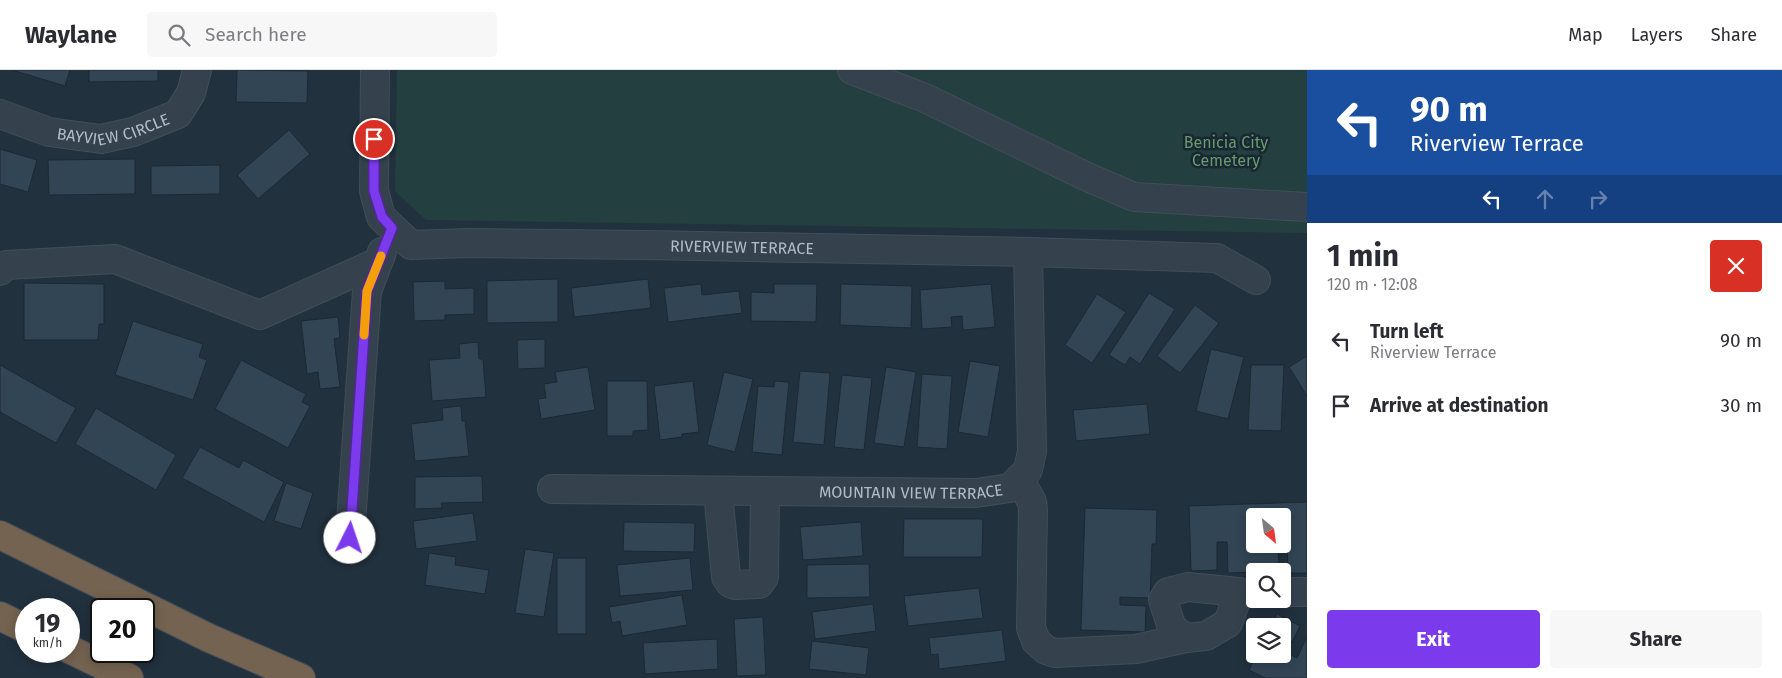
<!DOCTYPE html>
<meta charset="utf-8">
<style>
:root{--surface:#fff;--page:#f7f7f7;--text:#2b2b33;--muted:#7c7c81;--line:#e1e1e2;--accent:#7c3aed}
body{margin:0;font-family:"Fira Sans",sans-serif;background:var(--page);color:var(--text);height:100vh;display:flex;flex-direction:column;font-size:19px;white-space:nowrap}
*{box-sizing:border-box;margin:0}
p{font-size:16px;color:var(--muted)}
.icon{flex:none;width:28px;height:28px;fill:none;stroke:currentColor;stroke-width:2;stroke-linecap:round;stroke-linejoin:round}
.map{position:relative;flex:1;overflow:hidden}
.panel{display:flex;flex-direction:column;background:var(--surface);width:475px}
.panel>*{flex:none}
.top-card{background:#1a4fa0;color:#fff;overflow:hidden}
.needle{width:32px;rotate:151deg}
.controls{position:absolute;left:1246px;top:438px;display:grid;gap:10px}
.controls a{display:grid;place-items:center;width:45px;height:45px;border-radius:5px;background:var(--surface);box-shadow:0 2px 12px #0003;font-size:25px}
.speed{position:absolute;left:15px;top:528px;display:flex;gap:10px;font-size:25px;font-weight:700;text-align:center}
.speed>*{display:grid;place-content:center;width:65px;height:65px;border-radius:50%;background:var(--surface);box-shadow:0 2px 12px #0003;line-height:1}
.speed small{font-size:12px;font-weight:400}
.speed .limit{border:2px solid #111;border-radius:8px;background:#fff;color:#111}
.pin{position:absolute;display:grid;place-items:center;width:42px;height:42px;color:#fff;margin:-21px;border:2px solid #fff;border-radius:50%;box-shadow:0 1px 5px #0007}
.me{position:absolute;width:55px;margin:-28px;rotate:4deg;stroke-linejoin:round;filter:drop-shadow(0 0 4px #0008)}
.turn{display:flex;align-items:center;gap:18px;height:105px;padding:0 20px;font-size:22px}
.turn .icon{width:65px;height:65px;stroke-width:2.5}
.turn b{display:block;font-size:35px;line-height:42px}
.lanes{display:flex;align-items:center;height:48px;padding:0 20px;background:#0003;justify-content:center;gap:25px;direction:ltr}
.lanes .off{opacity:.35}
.round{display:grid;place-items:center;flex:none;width:52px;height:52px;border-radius:5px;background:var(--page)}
.overview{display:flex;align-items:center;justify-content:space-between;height:85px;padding:0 20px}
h1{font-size:30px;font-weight:700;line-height:38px}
.action{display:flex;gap:10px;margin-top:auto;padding:10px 20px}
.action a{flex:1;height:58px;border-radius:5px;background:var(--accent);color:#fff;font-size:20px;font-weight:700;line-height:58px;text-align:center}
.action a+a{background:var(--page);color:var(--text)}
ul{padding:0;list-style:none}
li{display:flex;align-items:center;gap:15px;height:65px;padding:0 20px}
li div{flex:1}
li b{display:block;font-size:19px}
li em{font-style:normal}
header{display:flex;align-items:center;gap:30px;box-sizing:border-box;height:70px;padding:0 25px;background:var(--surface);border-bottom:1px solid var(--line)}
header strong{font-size:24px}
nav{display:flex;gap:28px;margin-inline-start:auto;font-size:18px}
.search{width:350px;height:45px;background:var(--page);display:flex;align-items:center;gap:12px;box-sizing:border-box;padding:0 18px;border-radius:5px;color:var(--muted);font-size:19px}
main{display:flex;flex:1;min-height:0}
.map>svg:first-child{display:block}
.green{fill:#233f3f}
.building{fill:#324554;stroke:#1c2935}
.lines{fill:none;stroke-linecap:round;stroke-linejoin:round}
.minor-casing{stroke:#414e5a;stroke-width:30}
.highway-casing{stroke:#404d59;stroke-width:30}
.minor{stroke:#35424e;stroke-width:28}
.highway{stroke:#756351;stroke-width:28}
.route-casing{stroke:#51269a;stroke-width:12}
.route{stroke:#7c3aed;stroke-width:9}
.slow{stroke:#f59e0b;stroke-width:9}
.labels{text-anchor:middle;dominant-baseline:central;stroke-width:5;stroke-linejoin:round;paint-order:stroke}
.street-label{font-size:16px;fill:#b0bdc9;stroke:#1a2733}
.park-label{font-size:16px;fill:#659c6c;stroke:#1a2733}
</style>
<header>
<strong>Waylane</strong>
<div class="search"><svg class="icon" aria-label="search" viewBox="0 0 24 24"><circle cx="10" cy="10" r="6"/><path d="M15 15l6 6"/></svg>Search here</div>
<nav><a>Map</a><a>Layers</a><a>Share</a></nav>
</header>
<main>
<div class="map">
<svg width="1307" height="608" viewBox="0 0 1307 608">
<rect width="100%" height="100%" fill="#21313e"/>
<polygon class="green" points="397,0 1307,0 1307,163 426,150 395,121"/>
<g class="building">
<polygon points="12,0 70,0 65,16"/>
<polygon points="89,0 158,0 158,11 89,12"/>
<polygon points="237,0 308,1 307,33 236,32"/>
<polygon points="289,60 310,84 258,129 237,105"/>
<polygon points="0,79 37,90 28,122 0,114"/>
<polygon points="135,89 135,124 49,125 48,90"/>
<polygon points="220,95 220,124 151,125 151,96"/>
<polygon points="558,209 558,252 487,253 487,211"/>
<polygon points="648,209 651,238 574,247 571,218"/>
<polygon points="445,211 445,219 474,218 474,244 445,245 445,250 414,251 413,212"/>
<polygon points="24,213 104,214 104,254 99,254 98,270 24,270"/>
<polygon points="701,214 702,225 739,221 742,243 668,252 664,218"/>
<polygon points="774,214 817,214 816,252 751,251 751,222 774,223"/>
<polygon points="841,214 912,216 911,258 840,255"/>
<polygon points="991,214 995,257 963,260 962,246 951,247 952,257 922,259 920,220"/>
<polygon points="1149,223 1175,239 1140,294 1130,287 1125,295 1109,285"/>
<polygon points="1097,224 1126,242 1092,293 1065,275"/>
<polygon points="1195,235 1219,253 1180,303 1157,286"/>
<polygon points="338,247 340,268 334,269 340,317 320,319 318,302 307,304 301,251"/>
<polygon points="133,251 203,274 199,287 207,290 193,330 115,305"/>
<polygon points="545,269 545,298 518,299 517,270"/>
<polygon points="478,272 479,289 483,289 486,327 432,331 429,290 460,288 459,274"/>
<polygon points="1211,279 1244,287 1228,349 1196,341"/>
<polygon points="1307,286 1307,326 1289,297"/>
<polygon points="241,290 306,324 302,332 310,336 288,378 215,339"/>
<polygon points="970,291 1000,296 988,367 958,362"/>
<polygon points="0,295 76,338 56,373 0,342"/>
<polygon points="1251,295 1284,295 1281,361 1248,360"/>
<polygon points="588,297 595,340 541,349 538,329 546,328 544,314 557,312 555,302"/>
<polygon points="886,297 916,302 904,377 874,373"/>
<polygon points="800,301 830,303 824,375 793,372"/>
<polygon points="724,302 753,309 735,382 707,375"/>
<polygon points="922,304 952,306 947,379 917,377"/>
<polygon points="842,305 872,308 864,380 834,377"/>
<polygon points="607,311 647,311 648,360 633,361 633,366 607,366"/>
<polygon points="693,311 699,362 682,364 682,367 660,370 654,316"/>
<polygon points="775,311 789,312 782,385 752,382 758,316 774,317"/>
<polygon points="1147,334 1150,364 1076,371 1073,340"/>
<polygon points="461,336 462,351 465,351 469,386 415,391 411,354 443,350 442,338"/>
<polygon points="96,338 176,385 156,420 75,374"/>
<polygon points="200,377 239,398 243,390 284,412 264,452 182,408"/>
<polygon points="482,406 483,432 441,433 442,438 415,439 415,407"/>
<polygon points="286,413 313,423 301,459 274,451"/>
<polygon points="1307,432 1307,503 1288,503 1287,471 1282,471 1282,446 1255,446 1255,474 1278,474 1279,501 1228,503 1227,472 1217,472 1217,500 1191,501 1189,436"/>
<polygon points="1085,438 1157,440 1156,474 1152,474 1150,528 1120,527 1120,535 1146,536 1145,562 1081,560"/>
<polygon points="473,443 477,471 416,479 413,451"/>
<polygon points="904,449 983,449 982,487 903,487"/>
<polygon points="624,452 695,453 694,482 623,481"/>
<polygon points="861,452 863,486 803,490 800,457"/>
<polygon points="525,479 554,483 544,547 515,543"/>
<polygon points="429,483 456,487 455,495 489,500 485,524 425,515"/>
<rect x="557" y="488" width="29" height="76"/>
<polygon points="690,488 693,520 620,526 617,495"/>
<polygon points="869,494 870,527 807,528 807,495"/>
<polygon points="979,518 983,548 908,556 904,526"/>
<polygon points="682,525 687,555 622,566 620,551 612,553 609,537"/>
<polygon points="873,534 876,561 815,569 812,542"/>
<polygon points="1277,544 1300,556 1292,572 1288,570 1283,581 1297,588 1307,567 1307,608 1265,608 1249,600 1257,584 1282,584 1282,556 1271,556"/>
<polygon points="763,547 766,605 737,606 734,549"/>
<polygon points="1002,560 1006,591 939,599 938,584 931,585 929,568"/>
<polygon points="717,569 718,599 645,604 643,573"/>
<polygon points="812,571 869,578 866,605 809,599"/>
</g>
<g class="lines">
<defs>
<g id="minor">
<path id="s1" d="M375,0L374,121L381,147L411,175L467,173L646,175L1028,182L1217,188L1256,210"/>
<polyline points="852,0 925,28 1085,106 1134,127 1307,137"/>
<path id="s2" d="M0,44L49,62L101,69L133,62L178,44L191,23L197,0"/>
<polyline points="0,201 6,195 115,189 260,245 378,192"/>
<polyline points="1019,409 1032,432 1033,440 1031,558 1036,571 1046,580 1055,583 1136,579 1186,568"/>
<path id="s3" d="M552,419L976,423L1010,418L1028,400L1032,381L1028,182"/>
<polyline points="718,421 726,507 730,513 735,515 759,514 764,507 765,422"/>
<polyline points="350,468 367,221 382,182"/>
<polygon points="1188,517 1239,522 1228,553 1206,566 1186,568 1172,558 1163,530 1168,522"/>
<polyline points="1282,522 1307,522"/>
</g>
<g id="highway">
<polyline points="0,465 209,568 301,608"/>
<polyline points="0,546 26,559"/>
<polyline points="69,579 129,608"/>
</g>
</defs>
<use href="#minor" class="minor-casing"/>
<use href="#highway" class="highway-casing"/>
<use href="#minor" class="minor"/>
<use href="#highway" class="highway"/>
</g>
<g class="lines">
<defs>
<polyline id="route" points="350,468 367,221 392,158 382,147 374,121 374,69"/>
</defs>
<use href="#route" class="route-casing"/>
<use href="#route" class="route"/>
<polyline class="slow" points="364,265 367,221 381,186"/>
</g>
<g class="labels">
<g class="street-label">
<text stroke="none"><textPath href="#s2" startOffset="118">BAYVIEW CIRCLE</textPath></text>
<text stroke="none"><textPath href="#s1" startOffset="520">RIVERVIEW TERRACE</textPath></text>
<text stroke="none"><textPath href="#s3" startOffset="359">MOUNTAIN VIEW TERRACE</textPath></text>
</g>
<g class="park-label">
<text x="1226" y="72">Benicia City<tspan x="1226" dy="18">Cemetery</tspan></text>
</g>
</g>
</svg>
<div class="controls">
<a><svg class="needle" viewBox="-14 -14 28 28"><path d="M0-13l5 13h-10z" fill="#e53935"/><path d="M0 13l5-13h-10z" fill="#7c7c81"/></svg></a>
<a><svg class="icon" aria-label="search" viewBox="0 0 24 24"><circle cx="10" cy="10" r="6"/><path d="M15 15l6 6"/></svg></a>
<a><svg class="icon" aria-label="layers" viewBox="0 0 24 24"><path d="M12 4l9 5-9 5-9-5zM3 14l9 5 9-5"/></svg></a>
</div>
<div class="speed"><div>19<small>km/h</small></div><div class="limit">20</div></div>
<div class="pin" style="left:374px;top:69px;background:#d93025"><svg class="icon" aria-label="arrive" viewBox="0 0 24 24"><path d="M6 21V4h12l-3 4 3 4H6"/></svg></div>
<svg class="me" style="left:350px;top:468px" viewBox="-20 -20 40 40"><circle r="19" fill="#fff"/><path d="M0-13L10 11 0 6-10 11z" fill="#7c3aed"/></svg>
</div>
<section class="panel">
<div class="top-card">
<div class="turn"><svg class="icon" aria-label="left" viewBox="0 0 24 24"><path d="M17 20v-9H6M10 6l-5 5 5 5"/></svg><div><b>90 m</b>Riverview Terrace</div></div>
<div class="lanes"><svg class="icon" aria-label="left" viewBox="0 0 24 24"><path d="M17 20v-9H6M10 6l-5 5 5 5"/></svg><svg class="icon off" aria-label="ahead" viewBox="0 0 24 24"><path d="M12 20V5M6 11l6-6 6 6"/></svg><svg class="icon off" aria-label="right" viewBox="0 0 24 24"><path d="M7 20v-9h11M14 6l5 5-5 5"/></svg></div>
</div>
<div class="overview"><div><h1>1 min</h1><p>120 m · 12:08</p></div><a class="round" style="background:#d93025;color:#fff"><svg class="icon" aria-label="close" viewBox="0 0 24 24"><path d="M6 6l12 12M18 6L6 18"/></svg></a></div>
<ul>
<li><svg class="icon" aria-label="left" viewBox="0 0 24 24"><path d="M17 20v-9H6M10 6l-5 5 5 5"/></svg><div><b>Turn left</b><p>Riverview Terrace</p></div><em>90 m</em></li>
<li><svg class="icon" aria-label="arrive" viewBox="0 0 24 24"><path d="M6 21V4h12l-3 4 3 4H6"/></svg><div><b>Arrive at destination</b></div><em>30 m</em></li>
</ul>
<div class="action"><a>Exit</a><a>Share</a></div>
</section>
</main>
